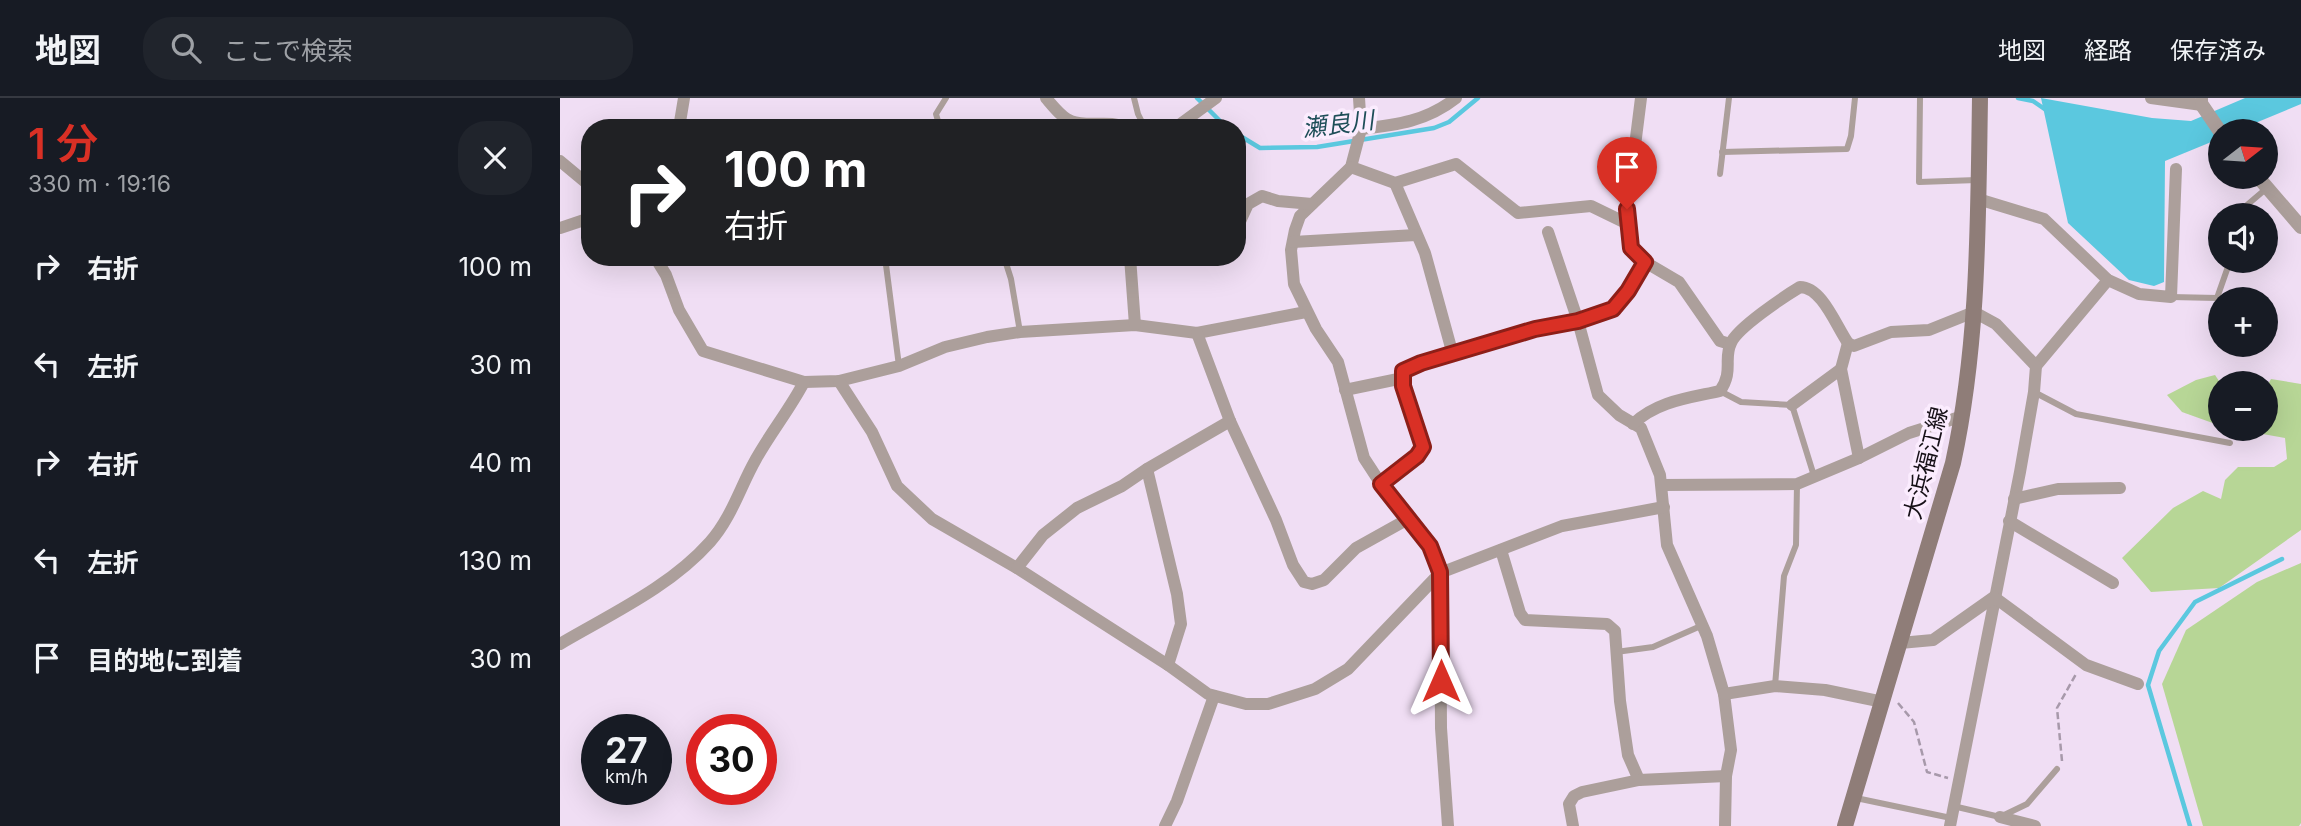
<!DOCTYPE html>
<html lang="ja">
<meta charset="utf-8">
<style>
:root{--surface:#171b24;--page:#20242c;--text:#f1f3f6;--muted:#9ea1a6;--line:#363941;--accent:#d93025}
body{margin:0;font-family:Inter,"Noto Sans JP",sans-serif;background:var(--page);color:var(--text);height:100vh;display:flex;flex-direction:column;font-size:26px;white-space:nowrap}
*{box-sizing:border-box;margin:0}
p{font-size:23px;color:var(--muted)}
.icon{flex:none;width:38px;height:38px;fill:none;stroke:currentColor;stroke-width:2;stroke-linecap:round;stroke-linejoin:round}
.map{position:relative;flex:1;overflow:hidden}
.details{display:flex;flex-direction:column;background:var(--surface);width:560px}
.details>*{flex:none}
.top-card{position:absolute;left:21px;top:21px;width:665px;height:147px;border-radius:28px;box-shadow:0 7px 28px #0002;background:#202124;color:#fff;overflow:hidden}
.needle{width:46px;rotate:73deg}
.controls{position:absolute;left:1648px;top:21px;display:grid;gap:14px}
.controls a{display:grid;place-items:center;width:70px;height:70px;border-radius:50%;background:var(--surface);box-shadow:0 7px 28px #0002;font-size:35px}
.speed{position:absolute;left:21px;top:616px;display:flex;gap:14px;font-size:35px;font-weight:700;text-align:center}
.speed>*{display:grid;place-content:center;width:91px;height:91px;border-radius:50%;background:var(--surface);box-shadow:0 7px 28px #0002;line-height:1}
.speed small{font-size:18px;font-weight:400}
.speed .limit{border:10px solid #d22;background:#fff;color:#111}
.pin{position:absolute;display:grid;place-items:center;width:60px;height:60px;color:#fff;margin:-72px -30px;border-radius:50% 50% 50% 0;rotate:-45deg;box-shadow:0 0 7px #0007}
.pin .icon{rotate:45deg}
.me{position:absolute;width:77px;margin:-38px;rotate:0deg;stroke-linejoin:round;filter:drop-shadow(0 0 5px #0008)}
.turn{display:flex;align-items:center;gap:24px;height:147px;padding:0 28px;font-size:32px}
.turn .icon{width:91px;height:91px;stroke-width:2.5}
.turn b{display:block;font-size:49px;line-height:60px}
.round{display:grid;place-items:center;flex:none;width:74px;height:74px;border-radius:28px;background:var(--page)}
.headline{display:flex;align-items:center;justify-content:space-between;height:119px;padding:0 28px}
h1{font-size:42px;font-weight:600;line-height:52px;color:var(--accent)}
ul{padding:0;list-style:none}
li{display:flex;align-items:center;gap:21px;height:98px;padding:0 28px}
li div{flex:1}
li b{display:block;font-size:26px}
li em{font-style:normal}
header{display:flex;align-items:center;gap:42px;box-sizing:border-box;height:98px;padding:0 35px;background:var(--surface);border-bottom:2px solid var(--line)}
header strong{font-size:33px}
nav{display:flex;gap:38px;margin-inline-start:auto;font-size:24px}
.search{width:490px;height:63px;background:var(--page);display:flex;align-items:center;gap:18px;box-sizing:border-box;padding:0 24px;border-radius:28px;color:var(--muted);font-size:26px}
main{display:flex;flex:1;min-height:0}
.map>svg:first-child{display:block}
.green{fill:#b7d696}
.water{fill:#5bc8df}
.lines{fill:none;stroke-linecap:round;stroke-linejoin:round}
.stream{stroke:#5bc8df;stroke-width:4.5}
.path{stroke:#a799aa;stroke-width:2.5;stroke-dasharray:7 3.5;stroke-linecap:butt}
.service{stroke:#ac9f9b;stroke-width:6}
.minor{stroke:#ac9f9b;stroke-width:12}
.tertiary{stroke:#ac9f9b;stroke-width:14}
.secondary{stroke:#8f7d78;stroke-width:16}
.route-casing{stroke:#8d1f18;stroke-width:18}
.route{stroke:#d93025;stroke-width:12}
.labels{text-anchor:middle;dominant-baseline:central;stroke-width:7;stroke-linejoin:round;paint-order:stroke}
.street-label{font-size:23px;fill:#161017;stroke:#fbecfe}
.water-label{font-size:24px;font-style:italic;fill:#1e4e58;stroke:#fbecfe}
</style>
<header>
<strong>地図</strong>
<div class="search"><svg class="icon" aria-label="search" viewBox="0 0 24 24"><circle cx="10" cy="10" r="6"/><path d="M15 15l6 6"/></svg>ここで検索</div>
<nav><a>地図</a><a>経路</a><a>保存済み</a></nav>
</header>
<main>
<section class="details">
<div class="headline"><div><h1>1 分</h1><p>330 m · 19:16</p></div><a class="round"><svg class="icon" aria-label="close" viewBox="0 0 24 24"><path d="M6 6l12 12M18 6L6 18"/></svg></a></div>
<ul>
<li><svg class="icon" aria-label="right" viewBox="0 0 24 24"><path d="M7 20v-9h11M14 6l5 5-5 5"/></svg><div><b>右折</b></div><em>100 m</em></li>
<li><svg class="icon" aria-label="left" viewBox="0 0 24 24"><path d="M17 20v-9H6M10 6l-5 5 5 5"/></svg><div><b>左折</b></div><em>30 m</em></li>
<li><svg class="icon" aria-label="right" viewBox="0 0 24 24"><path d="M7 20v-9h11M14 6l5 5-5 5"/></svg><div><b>右折</b></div><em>40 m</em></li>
<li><svg class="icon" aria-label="left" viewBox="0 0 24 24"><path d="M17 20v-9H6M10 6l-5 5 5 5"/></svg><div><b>左折</b></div><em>130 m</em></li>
<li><svg class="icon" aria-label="arrive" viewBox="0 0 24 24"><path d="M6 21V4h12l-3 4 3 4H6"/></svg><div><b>目的地に到着</b></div><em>30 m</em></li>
</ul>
</section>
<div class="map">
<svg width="1741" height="728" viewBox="0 0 1741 728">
<rect width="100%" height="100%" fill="#f0def4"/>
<g class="green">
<polygon points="1655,277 1661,286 1661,328 1622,314 1607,297 1636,282"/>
<polygon points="1711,281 1741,286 1741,432 1659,490 1591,494 1562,460 1613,410 1643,393 1661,401 1665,382 1678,369 1714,369 1727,361 1725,340 1675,331 1706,331 1706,290"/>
<polygon points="1741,465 1741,725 1739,728 1643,728 1602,586 1626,532 1697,484"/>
</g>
<polygon class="water" points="1481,0 1592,20 1631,23 1685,0 1741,0 1741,6 1676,33 1661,33 1661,40 1605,63 1604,184 1594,188 1569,182 1508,125"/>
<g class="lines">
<g class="stream">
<polyline points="637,0 667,30"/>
<polyline points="1458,0 1473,3 1486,12"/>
<polyline points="677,36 700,50 757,49 874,30 889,24 918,0"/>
<polyline points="1630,728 1588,587 1599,553 1635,504 1722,461"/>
</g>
<g class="path">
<polyline points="1338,605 1354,624 1367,674 1388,680"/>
<polyline points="1502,663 1497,610 1516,576"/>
</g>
<g class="service">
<polyline points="574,0 578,16 585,30"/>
<polyline points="1360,0 1359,84 1417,82"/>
<polyline points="380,30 376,16 386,0"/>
<polyline points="1162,54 1287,51 1291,38 1295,0"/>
<polyline points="1160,76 1169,0"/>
<polyline points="1684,117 1687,107 1707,90"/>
<polyline points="325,159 339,268"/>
<polyline points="444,159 451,181 460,234"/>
<polyline points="1611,199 1657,200 1670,163"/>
<polyline points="1160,293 1181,304 1232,307 1254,378"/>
<polyline points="1474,294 1516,316 1670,345"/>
<polyline points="1056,554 1093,549 1143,527"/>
<polyline points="1215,588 1224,478 1236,447 1237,386"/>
<polyline points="1296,700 1391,720"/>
<polyline points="1393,708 1440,719 1467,706 1497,671"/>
</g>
<g class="minor">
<path d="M486,0C492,7 502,20 511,23C529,30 548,21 567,30"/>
<polyline points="799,0 801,31 791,69 740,118 735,132 731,152 734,186 756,231 778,264 804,360 821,386 870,448 880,475 881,630 888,728"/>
<polyline points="1081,0 1067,111 1071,150 1085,164 1119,184 1160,243 1170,246"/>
<polyline points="1591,0 1642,7 1642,0"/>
<polyline points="119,30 124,0"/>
<polyline points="615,30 656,0"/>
<path d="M801,31C837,27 867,23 896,0"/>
<polyline points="0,63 30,88"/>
<polyline points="791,69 835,85 896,66 958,115 1031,108 1068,126"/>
<polyline points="835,85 865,155 893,257"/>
<polyline points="1418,101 1484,121 1548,182 1579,196 1611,199 1616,71"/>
<polyline points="0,130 30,120"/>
<polyline points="677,130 688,106 702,98 718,103 752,106"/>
<polyline points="988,134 1018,223 1038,297 1059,317 1081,330 1100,377 1107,447 1147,538 1164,596 1171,652 1166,678 1165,728"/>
<polyline points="733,144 856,137"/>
<polyline points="95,159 106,177 119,212 143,253 244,284 279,283 339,268 385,249 427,239 460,234 575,227 637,235 746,214"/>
<polyline points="570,159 575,227"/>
<polyline points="637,235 670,323 716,422 733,467 744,484 752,486 764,482 796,450 848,421"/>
<polyline points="1288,245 1281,271 1299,360"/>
<polyline points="1476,268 1548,182"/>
<polyline points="279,283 312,334 337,388 372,421 457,470 608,567 648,596 686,606 708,606 755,591 788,571 880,475 1002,428 1104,409"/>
<polyline points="785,292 843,280"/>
<polyline points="1232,307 1281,271"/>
<path d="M1073,326C1097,303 1129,300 1160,293C1174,273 1163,261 1171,245C1177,230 1225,198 1240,189C1262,189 1276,228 1288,245L1294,248L1331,234L1369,232L1414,214L1436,226L1476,268L1474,294L1460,374L1390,728"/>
<polyline points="587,371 617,496 621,526 608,567"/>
<polyline points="821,386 857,358 863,349 843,288 843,273 861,265 975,231 1018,223 1053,211 1068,193 1085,164"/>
<polyline points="1103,387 1237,386 1299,360 1349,335 1403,318"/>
<polyline points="1454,401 1498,391 1560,390"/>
<polyline points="1449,423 1553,485"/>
<polyline points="941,452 960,515 965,522 1047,526 1055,533 1060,603 1068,657 1079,682"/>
<polyline points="457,470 483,437 517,410 562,388 587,371 670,323"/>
<polyline points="1340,545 1373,542 1434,499 1526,567 1578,586"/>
<path d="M0,546C51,516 110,489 150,444C172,419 180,389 196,361C211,334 230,311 244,284"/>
<polyline points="1164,596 1215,588 1265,592 1323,604"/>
<polyline points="1440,719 1475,728"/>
<polyline points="605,728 617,703 654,598"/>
<polyline points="1013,728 1009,706 1014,698 1022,694 1079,682 1166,678"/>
</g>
<g class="tertiary">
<polyline points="1642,7 1661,35"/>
<polyline points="1698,79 1741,129"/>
</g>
<path class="secondary" d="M1285,728L1393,365C1419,246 1418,122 1420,0"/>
</g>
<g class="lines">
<defs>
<polyline id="route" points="881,583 880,474 870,448 821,386 857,358 863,349 843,288 843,273 861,265 975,231 1018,223 1053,211 1068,193 1085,164 1071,150 1067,111"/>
</defs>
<use href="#route" class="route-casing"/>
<use href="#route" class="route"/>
</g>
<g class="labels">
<g class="street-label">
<text transform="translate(1366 365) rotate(-76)">大浜福江線</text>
</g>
<g class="water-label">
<text transform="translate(778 26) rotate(-7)">瀬良川</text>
</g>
</g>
</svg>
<div class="controls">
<a><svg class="needle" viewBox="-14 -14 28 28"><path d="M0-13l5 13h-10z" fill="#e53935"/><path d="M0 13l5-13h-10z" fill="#9ea1a6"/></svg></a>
<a><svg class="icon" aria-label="sound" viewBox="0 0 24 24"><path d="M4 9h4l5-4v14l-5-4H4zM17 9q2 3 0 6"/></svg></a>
<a>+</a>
<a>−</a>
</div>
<div class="speed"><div>27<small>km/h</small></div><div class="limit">30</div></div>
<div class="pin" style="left:1067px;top:111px;background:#d93025"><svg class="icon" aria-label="arrive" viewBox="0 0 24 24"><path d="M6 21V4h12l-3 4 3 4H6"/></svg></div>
<svg class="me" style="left:881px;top:583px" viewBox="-20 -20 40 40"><path d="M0-17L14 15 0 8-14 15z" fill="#d93025" stroke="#fff" stroke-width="4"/></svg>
<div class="top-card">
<div class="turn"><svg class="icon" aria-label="right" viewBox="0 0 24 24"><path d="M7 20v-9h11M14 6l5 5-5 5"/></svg><div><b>100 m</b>右折</div></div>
</div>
</div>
</main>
